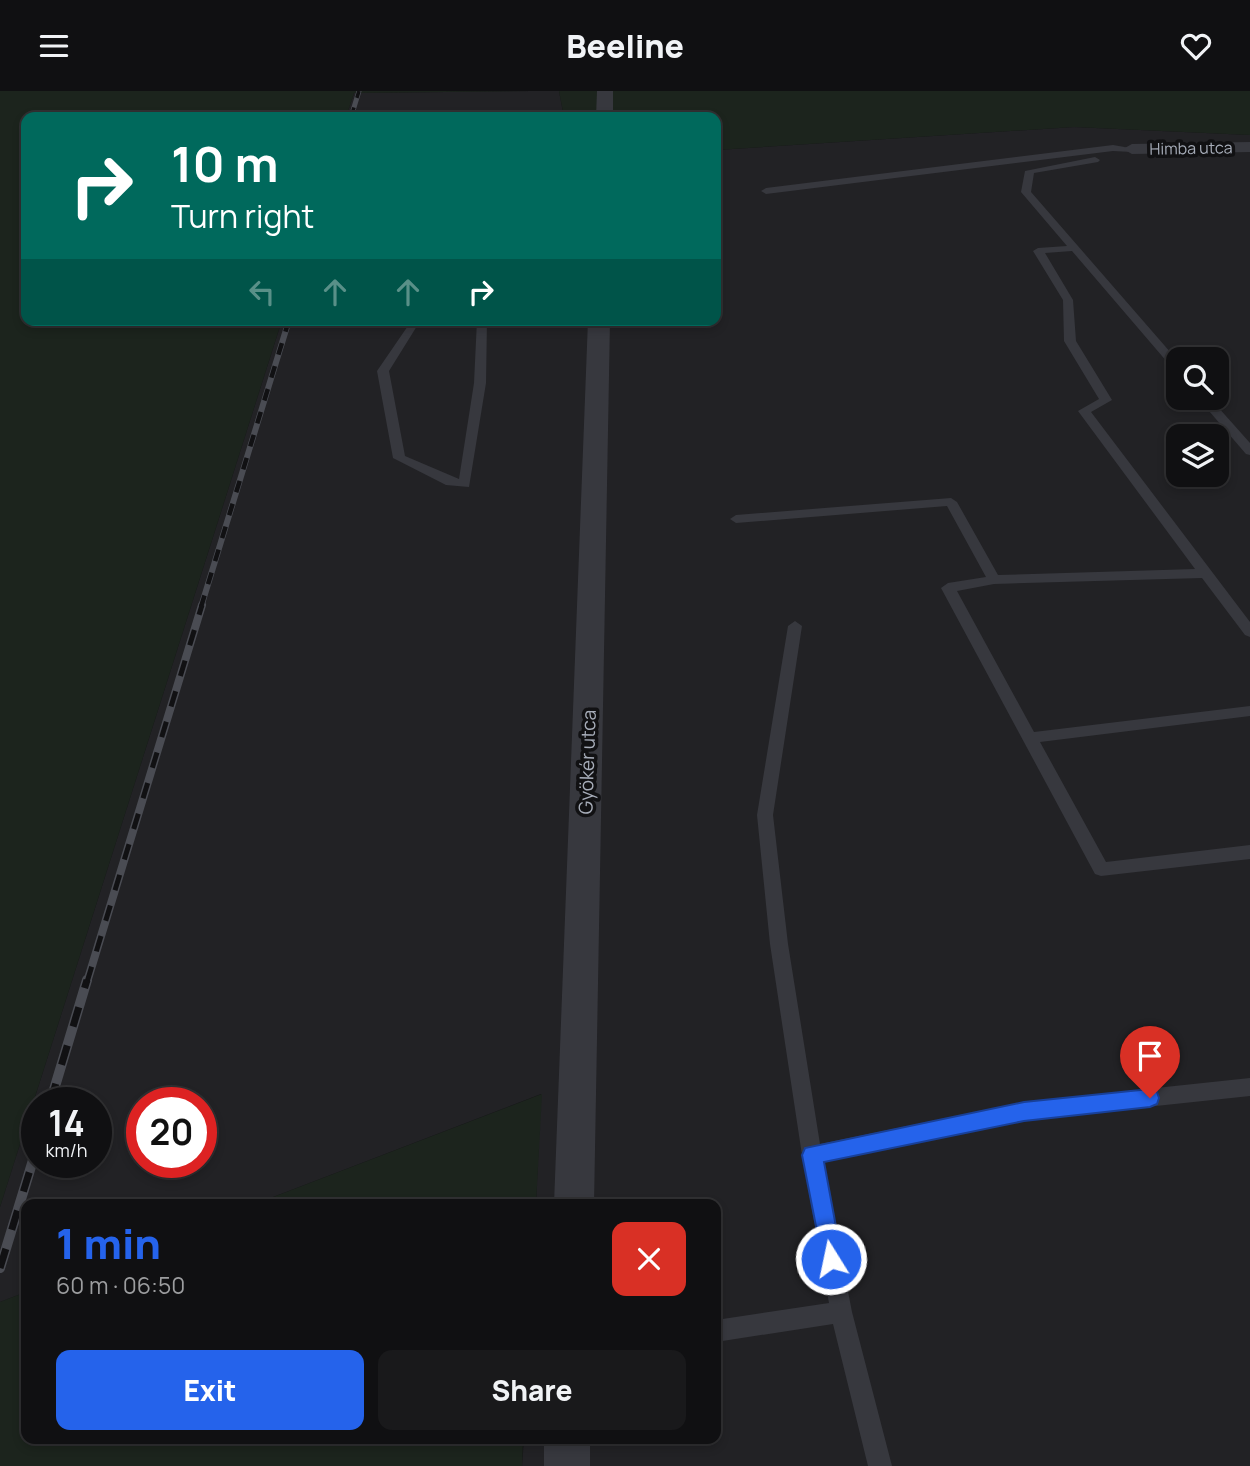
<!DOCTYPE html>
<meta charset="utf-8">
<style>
:root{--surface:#101012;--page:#19191b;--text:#f1f3f6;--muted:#9c9d9f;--line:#303032;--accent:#2563eb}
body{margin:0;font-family:Manrope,sans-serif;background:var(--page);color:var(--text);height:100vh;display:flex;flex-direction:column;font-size:26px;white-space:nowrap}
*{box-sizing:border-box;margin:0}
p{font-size:23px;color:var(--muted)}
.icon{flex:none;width:38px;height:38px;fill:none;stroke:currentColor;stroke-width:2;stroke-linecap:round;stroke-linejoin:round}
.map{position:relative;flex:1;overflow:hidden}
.panel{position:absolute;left:21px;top:1108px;width:700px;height:245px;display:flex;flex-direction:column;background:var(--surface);border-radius:14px;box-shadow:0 4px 10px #0003,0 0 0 2px var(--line)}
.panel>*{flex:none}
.guide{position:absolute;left:21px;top:21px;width:700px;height:214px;border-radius:14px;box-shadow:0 4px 10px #0003,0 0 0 2px var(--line);background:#00695c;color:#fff;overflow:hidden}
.fabs{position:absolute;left:1166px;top:256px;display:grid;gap:14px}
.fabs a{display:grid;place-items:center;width:63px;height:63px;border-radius:14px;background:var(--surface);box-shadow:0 4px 10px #0003,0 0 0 2px var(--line);font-size:35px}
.speed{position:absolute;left:21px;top:996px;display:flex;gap:14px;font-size:35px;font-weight:700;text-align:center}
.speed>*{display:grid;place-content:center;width:91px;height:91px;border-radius:50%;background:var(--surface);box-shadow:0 4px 10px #0003,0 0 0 2px var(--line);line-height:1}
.speed small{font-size:18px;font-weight:400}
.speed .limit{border:10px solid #d22;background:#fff;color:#111}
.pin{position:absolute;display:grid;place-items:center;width:60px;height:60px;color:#fff;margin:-72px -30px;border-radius:50% 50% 50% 0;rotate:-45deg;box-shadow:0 0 7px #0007}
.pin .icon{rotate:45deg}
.me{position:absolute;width:77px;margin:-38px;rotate:350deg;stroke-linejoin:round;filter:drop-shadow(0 0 5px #0008)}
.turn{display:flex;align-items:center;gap:24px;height:147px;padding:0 35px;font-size:32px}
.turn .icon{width:91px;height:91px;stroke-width:2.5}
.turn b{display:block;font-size:49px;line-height:60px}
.lanes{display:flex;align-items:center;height:66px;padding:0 35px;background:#0003;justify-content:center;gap:35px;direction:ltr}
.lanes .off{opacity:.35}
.round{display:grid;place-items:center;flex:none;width:74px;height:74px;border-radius:14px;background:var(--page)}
.overview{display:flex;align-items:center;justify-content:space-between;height:119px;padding:0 35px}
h1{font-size:42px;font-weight:800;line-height:52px;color:var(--accent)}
.button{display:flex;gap:14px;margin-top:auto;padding:14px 35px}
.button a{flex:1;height:80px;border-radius:14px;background:var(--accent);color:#fff;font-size:28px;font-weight:800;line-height:80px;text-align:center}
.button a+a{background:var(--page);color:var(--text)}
header{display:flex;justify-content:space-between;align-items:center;height:91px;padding:0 35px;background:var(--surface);font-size:32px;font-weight:800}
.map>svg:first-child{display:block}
.built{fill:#222225;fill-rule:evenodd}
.green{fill:#1c241d}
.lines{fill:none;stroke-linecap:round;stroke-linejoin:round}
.service{fill:#37383e;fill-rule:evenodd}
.minor{fill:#37383e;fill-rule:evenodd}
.rail-far3-casing{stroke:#4a4c53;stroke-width:5}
.rail-far2-casing{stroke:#4a4c53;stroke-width:6}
.rail-far1-casing{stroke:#4a4c53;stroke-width:8}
.rail-casing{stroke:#4a4c53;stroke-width:10}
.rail-far3{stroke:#111113;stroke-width:3.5;stroke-dasharray:10;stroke-linecap:butt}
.rail-far2{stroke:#111113;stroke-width:4.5;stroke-dasharray:12;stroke-linecap:butt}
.rail-far1{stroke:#111113;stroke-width:5;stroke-dasharray:16;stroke-linecap:butt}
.rail{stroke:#111113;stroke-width:7;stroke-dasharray:20;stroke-linecap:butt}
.route{fill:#2563eb;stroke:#184099;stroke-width:2}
.labels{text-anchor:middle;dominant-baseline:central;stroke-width:7;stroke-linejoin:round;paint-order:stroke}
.far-street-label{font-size:16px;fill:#a7adb9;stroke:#111113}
.street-label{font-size:19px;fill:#a7adb9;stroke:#111113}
</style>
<header><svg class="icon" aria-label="menu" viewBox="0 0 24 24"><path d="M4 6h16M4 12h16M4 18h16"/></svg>Beeline<svg class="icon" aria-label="heart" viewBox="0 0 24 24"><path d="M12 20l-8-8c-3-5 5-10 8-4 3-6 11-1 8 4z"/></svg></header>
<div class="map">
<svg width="1250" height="1375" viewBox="0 0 1250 1375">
<rect width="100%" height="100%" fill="#161618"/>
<g class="built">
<polygon points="531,0 559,0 564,26 346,26 354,2"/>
<path d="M1074,36L1250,44V1375H522L524,1348H716V1113H536L541,1003L255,1113H26V1201L0,1211V1116L282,229H716V59ZM1178,268H1216V306H1178ZM1178,345H1216V383H1178ZM37,1012H96V1071H37ZM142,1012H201V1071H142Z"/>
</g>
<g class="green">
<polygon points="0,0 531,0 354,2 346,26 26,26 26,229 282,229 0,1116"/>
<polygon points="559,0 1250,0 1250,44 1074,36 716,59 716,26 564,26"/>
<polygon points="542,1003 536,1113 255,1113"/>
<polygon points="26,1201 26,1348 523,1348 522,1375 0,1375 0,1211"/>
</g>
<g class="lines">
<g class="service">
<polygon points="1113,54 1136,58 1132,61 1113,60 766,103 761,100 766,97"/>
<polygon points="1095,66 1100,69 1098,71 1034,82 1031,101 1178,270 1178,280 1174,279 1072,160 1045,162 1073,209 1076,250 1112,309 1091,321 1250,531 1250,546 1245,544 1202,487 994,493 957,500 1034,641 1250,615 1250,625 1040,651 1106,771 1250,754 1250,768 1101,785 1095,783 941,497 948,492 986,486 947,415 736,432 730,428 736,424 951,407 957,411 998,484 1195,478 1078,320 1099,308 1064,250 1063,209 1033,160 1038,157 1067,155 1021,101 1025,80"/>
<polygon points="412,229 425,229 417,235 389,280 405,365 459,388 474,292 477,229 487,229 486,292 469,396 446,394 393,367 377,280"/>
<polygon points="1197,306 1209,306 1250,352 1250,364 1246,363"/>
<polygon points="795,530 802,535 773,724 788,853 820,1053 1024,1011 1250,987 1250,1005 1024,1029 823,1071 852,1221 892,1375 868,1375 833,1233 716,1251 716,1229 829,1212 802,1064 770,853 757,724 788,535"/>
</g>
<g class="minor">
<polygon points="597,0 613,0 613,26 596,26"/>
<polygon points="1250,51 1250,61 1132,63 1123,58 1132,53"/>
<polygon points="588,229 610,229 594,1113 554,1113"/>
<rect x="544" y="1348" width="46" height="27"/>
</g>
<defs>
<polyline id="rail-far3" points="351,26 359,0"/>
<polyline id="rail-far2" points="201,516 289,229"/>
<polyline id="rail-far1" points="87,891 202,514"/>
<g id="rail">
<polyline points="50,1012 87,889"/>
<polyline points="0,1177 37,1056"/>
</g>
</defs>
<use href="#rail-far3" class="rail-far3-casing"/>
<use href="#rail-far2" class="rail-far2-casing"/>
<use href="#rail-far1" class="rail-far1-casing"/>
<use href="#rail" class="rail-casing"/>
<use href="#rail-far3" class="rail-far3"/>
<use href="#rail-far2" class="rail-far2"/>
<use href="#rail-far1" class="rail-far1"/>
<use href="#rail" class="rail"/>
</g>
<polygon class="route" points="1150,998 1157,1001 1159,1007 1157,1013 1150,1016 1024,1030 824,1071 842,1168 839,1176 831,1179 824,1176 802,1064 805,1057 1024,1011"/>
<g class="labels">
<g class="far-street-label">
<text transform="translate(1191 57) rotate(-1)">Himba utca</text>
</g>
<g class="street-label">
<text transform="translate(587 671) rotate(-88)">Gyökér utca</text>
</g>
</g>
</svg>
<div class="fabs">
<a><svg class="icon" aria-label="search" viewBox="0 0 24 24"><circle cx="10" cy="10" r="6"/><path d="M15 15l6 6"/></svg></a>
<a><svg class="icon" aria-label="layers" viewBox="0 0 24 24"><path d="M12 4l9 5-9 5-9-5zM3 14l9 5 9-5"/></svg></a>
</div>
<div class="speed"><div>14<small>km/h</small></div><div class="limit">20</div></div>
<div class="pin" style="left:1150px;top:1007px;background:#d93025"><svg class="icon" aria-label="arrive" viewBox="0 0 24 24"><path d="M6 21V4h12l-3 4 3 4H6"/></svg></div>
<svg class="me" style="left:831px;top:1168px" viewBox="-20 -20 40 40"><circle r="17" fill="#2563eb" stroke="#fff" stroke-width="3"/><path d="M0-11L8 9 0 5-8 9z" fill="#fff"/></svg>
<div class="guide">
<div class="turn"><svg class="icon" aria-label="right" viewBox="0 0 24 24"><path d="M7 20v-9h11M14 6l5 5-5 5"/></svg><div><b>10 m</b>Turn right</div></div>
<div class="lanes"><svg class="icon off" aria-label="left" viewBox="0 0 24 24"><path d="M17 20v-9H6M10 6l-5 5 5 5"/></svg><svg class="icon off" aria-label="ahead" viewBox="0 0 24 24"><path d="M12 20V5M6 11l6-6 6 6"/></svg><svg class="icon off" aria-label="ahead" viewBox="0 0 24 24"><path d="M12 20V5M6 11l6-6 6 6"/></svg><svg class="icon" aria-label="right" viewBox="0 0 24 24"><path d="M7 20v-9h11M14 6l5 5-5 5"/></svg></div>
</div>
<section class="panel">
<div class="overview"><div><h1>1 min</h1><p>60 m · 06:50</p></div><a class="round" style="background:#d93025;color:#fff"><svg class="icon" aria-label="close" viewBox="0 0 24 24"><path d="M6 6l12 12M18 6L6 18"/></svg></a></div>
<div class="button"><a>Exit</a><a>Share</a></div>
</section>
</div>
